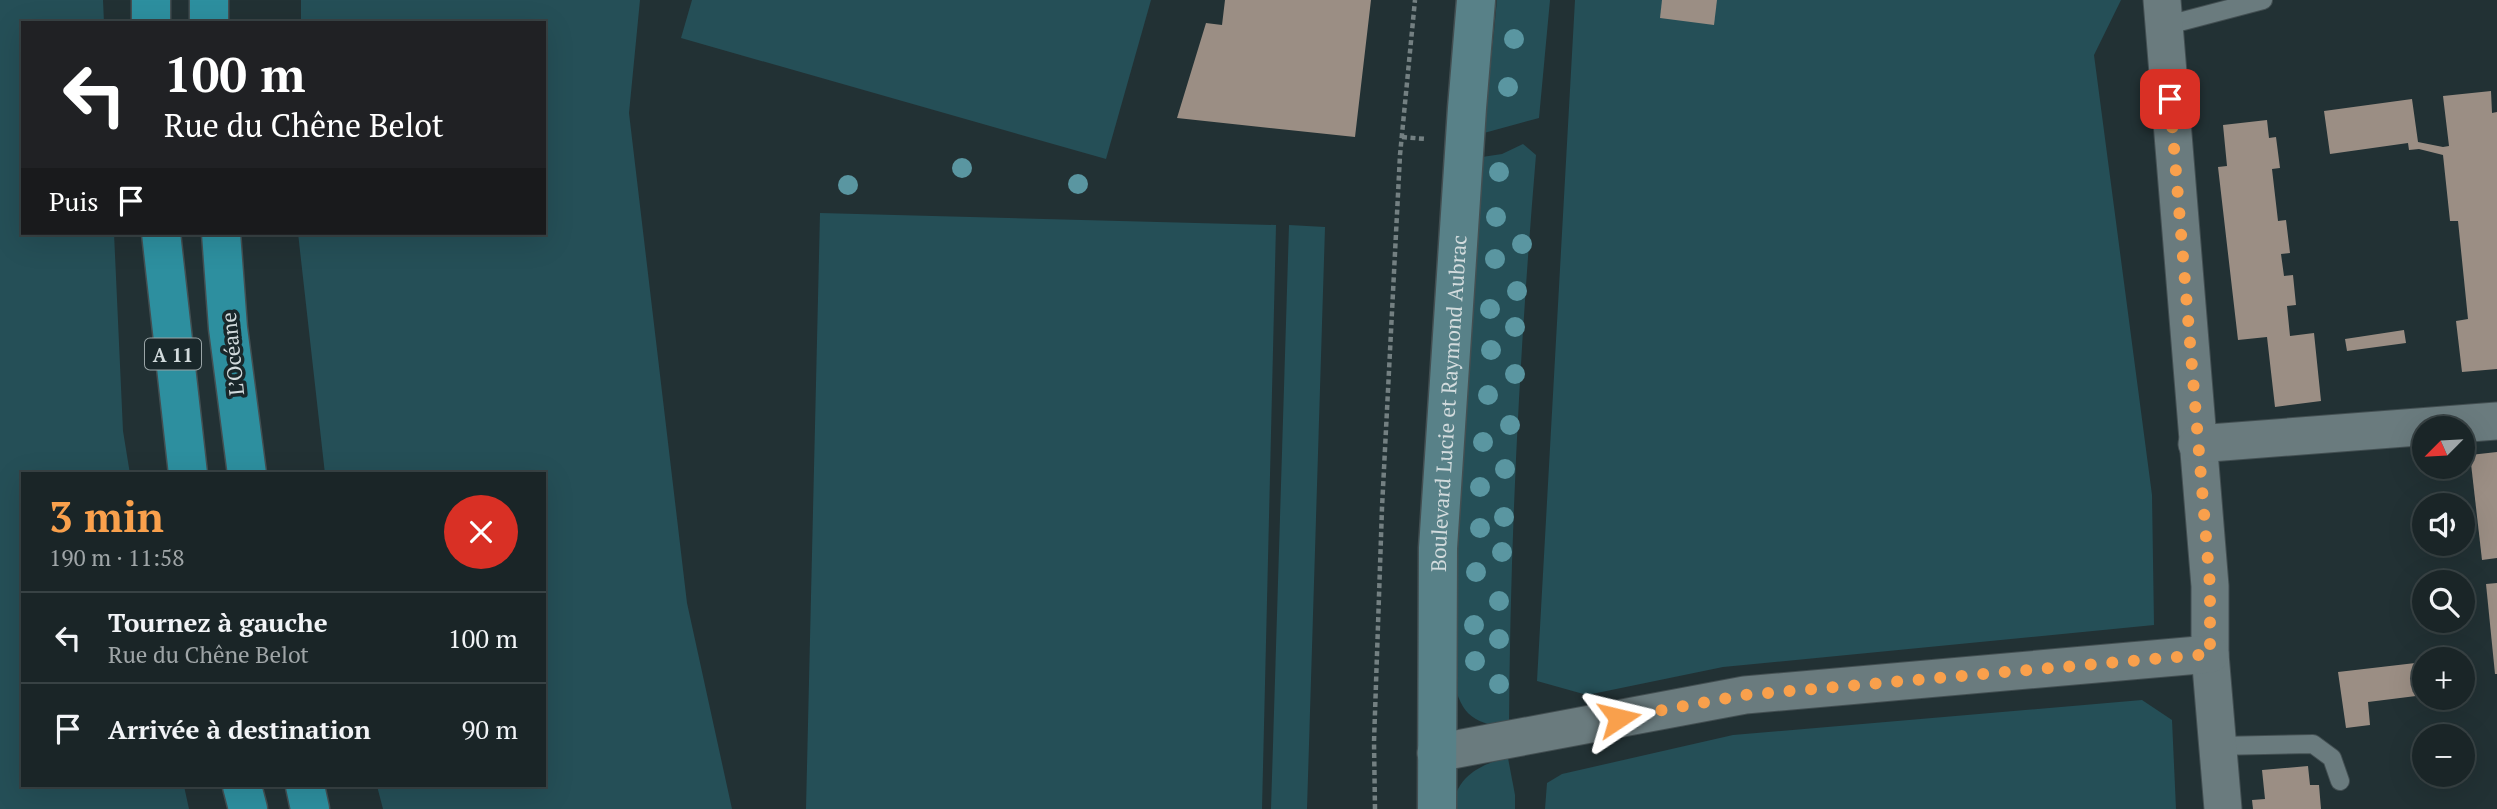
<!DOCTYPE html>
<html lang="fr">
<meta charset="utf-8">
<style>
:root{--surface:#1a2527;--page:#273133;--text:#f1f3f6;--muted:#9fa5a7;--line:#384244;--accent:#f9a04c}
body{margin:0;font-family:"PT Serif",serif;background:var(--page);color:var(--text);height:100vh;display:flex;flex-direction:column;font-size:26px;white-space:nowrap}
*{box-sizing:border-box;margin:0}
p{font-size:23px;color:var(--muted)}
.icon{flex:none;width:38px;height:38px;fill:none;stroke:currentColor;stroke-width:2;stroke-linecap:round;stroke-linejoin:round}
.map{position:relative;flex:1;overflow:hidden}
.sheet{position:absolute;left:21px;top:472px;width:525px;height:315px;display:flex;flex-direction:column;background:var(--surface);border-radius:0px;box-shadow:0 7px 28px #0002,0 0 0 2px var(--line)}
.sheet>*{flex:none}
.banner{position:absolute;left:21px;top:21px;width:525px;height:214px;border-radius:0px;box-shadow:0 7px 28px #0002,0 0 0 2px var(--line);background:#202124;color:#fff;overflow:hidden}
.needle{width:46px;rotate:246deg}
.fabs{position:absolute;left:2412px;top:416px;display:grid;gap:14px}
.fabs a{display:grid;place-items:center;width:63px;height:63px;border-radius:50%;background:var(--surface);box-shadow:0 7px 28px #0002,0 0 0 2px var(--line);font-size:35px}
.pin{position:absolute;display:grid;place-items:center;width:60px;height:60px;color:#fff;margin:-30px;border-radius:14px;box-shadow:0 4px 10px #0006}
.me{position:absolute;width:77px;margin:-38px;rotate:80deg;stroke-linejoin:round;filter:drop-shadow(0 0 5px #0008)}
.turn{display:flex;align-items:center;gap:24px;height:147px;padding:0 28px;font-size:32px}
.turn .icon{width:91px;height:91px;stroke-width:2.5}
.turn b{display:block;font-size:49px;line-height:60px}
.then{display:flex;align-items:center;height:66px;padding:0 28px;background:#0003;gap:14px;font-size:26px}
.round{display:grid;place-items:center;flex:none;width:74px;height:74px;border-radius:37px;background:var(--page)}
.headline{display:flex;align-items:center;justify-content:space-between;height:119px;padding:0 28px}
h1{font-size:42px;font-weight:800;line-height:52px;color:var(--accent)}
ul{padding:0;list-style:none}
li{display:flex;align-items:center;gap:21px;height:91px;padding:0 28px;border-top:2px solid var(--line)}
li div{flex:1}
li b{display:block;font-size:26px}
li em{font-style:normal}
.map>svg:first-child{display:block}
.green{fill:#254f57}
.building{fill:#9b8e84}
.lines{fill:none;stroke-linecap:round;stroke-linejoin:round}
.lane-casing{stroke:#434f52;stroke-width:20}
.street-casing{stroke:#434f52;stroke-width:39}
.secondary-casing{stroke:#434f52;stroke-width:41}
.highway-casing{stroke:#434f52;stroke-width:41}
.path{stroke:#748082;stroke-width:4.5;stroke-dasharray:5 3.5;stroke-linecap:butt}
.lane{stroke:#6a7b7e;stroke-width:18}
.street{stroke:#6a7b7e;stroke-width:37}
.secondary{stroke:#588188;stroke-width:38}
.highway{stroke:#2d8f9f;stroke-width:38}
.tree{fill:#5a96a1}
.route{stroke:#f9a04c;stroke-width:12;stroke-dasharray:0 21.6}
.labels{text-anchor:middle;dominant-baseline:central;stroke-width:7;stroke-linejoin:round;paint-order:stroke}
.shield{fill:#19272a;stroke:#9aa5a7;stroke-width:2}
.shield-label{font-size:19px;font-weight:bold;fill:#d2dbdd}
.street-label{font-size:21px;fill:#d2dbdd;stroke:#19272a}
</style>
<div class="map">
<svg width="2497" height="809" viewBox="0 0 2497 809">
<rect width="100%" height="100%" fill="#223134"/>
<g class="green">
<polygon points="0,0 103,0 104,23 23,23 23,233 114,233 123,431 130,474 23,474 23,786 184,786 189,809 0,809"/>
<polygon points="301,0 640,0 629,113 687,603 732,809 383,809 377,786 544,786 544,474 325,474 298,233 544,233 544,23 301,23"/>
<polygon points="692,0 1151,0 1106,159 681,38"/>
<polygon points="1497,0 1550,0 1539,118 1484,133"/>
<polygon points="1575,0 2121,0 2094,55 2152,495 2154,625 1723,667 1587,695 1537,681"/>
<path d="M1523,144L1536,155C1520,345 1510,536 1509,728C1469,723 1460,712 1452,674L1462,446L1482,157L1502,154Z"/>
<polygon points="820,213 1276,225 1262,809 806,809"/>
<polygon points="1289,225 1325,227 1307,809 1271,809"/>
<polygon points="2142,700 2172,720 2176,809 1545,809 1547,783 1562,774 1733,735"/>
<path d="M1508,758L1515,795V809H1453C1454,778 1481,763 1508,758Z"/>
</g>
<g class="building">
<polygon points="1225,0 1371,0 1355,137 1177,118 1206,23 1222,25"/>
<polygon points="1662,0 1717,0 1714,25 1660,18"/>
<polygon points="2491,91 2492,113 2497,112 2497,369 2462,372 2456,321 2468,319 2458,221 2450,221 2443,155 2419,149 2409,150 2408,143 2330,154 2324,111 2412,99 2418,142 2443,147 2449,146 2443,96"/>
<polygon points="2267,120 2269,138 2276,137 2280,168 2272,169 2278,221 2286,220 2290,253 2281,254 2284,276 2293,275 2296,305 2287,306 2290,336 2314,333 2321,401 2275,407 2267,337 2238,340 2218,167 2227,166 2223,125"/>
<polygon points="2404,330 2406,343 2347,351 2345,339"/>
<polygon points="2497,452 2497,558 2482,560 2470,455"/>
<polygon points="2497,583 2497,674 2495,674 2486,584"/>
<polygon points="2424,662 2424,695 2368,702 2370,725 2346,728 2338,672"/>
<polygon points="2308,766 2310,785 2319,785 2321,809 2253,809 2252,800 2265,799 2262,770"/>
</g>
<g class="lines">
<defs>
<g id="lane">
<polyline points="2164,26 2263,0"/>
<polyline points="2218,746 2313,744 2332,758 2340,781"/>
</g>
<g id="street">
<polyline points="2162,0 2210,586 2210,654 2223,809"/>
<polyline points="2197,444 2497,421"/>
<polyline points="1436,753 1745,695 2210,654"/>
</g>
<g id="secondary">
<path id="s1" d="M1437,809L1438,548L1467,108L1476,0"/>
</g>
<g id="highway">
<polyline points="151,0 151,23"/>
<polyline points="209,0 209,23"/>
<polyline points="161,233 188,474"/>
<polyline points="221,233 228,328 247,474"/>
<polyline points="242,786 248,809"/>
<polyline points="305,786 310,809"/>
</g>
</defs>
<use href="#lane" class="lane-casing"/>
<use href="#street" class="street-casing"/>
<use href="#secondary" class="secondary-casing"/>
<use href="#highway" class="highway-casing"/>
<g class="path">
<polyline points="1402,137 1426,139"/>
<polyline points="1375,809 1374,742 1382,508 1400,155 1415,0"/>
</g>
<use href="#lane" class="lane"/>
<use href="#street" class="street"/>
<use href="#secondary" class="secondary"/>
<use href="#highway" class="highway"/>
</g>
<g class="tree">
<circle cx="1514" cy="39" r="10"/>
<circle cx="1508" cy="87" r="10"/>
<circle cx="962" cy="168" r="10"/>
<circle cx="1499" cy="172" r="10"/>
<circle cx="1078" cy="184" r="10"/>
<circle cx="848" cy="185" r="10"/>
<circle cx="1496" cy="217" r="10"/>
<circle cx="1522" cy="244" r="10"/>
<circle cx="1495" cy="259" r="10"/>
<circle cx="1517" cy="291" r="10"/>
<circle cx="1490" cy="309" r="10"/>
<circle cx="1515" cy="327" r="10"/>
<circle cx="1491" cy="350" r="10"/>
<circle cx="1515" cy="374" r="10"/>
<circle cx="1488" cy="395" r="10"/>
<circle cx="1510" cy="425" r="10"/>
<circle cx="1483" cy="442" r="10"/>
<circle cx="1505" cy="469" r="10"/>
<circle cx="1480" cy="487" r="10"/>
<circle cx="1504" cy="517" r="10"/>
<circle cx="1480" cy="528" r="10"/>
<circle cx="1502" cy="552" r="10"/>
<circle cx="1476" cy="572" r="10"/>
<circle cx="1499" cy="601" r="10"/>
<circle cx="1474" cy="625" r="10"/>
<circle cx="1499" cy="639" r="10"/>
<circle cx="1475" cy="661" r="10"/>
<circle cx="1499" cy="684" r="10"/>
</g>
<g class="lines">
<polyline class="route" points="1619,718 1745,695 2210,654 2210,586 2170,99"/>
</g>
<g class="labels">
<rect class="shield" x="145" y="338.5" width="56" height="31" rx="5"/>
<g class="shield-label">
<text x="173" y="354">A 11</text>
</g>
<g class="street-label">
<text transform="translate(232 354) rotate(-96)">L’Océane</text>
<text stroke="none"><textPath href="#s1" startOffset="406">Boulevard Lucie et Raymond Aubrac</textPath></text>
</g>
</g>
</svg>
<div class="fabs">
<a><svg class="needle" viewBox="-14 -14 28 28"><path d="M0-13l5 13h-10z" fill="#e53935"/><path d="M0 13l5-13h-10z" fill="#9fa5a7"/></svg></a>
<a><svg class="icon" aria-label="sound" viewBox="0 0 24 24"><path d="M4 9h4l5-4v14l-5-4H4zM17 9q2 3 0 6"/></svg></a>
<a><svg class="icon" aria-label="search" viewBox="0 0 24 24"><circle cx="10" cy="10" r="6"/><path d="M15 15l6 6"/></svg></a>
<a>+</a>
<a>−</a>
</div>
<div class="pin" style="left:2170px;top:99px;background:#d93025"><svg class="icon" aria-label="arrive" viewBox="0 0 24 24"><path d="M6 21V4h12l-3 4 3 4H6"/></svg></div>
<svg class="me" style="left:1619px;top:718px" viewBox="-20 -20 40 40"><path d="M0-17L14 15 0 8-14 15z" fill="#f9a04c" stroke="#fff" stroke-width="4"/></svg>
<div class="banner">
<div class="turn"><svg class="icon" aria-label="left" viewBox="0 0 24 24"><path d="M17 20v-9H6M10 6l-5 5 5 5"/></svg><div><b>100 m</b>Rue du Chêne Belot</div></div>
<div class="then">Puis<svg class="icon" aria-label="arrive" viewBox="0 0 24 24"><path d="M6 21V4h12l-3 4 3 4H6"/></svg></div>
</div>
<section class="sheet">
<div class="headline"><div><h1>3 min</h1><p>190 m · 11:58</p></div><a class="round" style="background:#d93025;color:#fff"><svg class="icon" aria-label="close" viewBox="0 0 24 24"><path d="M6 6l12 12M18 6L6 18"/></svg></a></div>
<ul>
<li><svg class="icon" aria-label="left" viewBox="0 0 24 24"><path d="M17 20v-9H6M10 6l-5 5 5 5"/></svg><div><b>Tournez à gauche</b><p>Rue du Chêne Belot</p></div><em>100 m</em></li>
<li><svg class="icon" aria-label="arrive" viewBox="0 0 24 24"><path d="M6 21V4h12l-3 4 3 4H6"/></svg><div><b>Arrivée à destination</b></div><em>90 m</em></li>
</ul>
</section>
</div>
